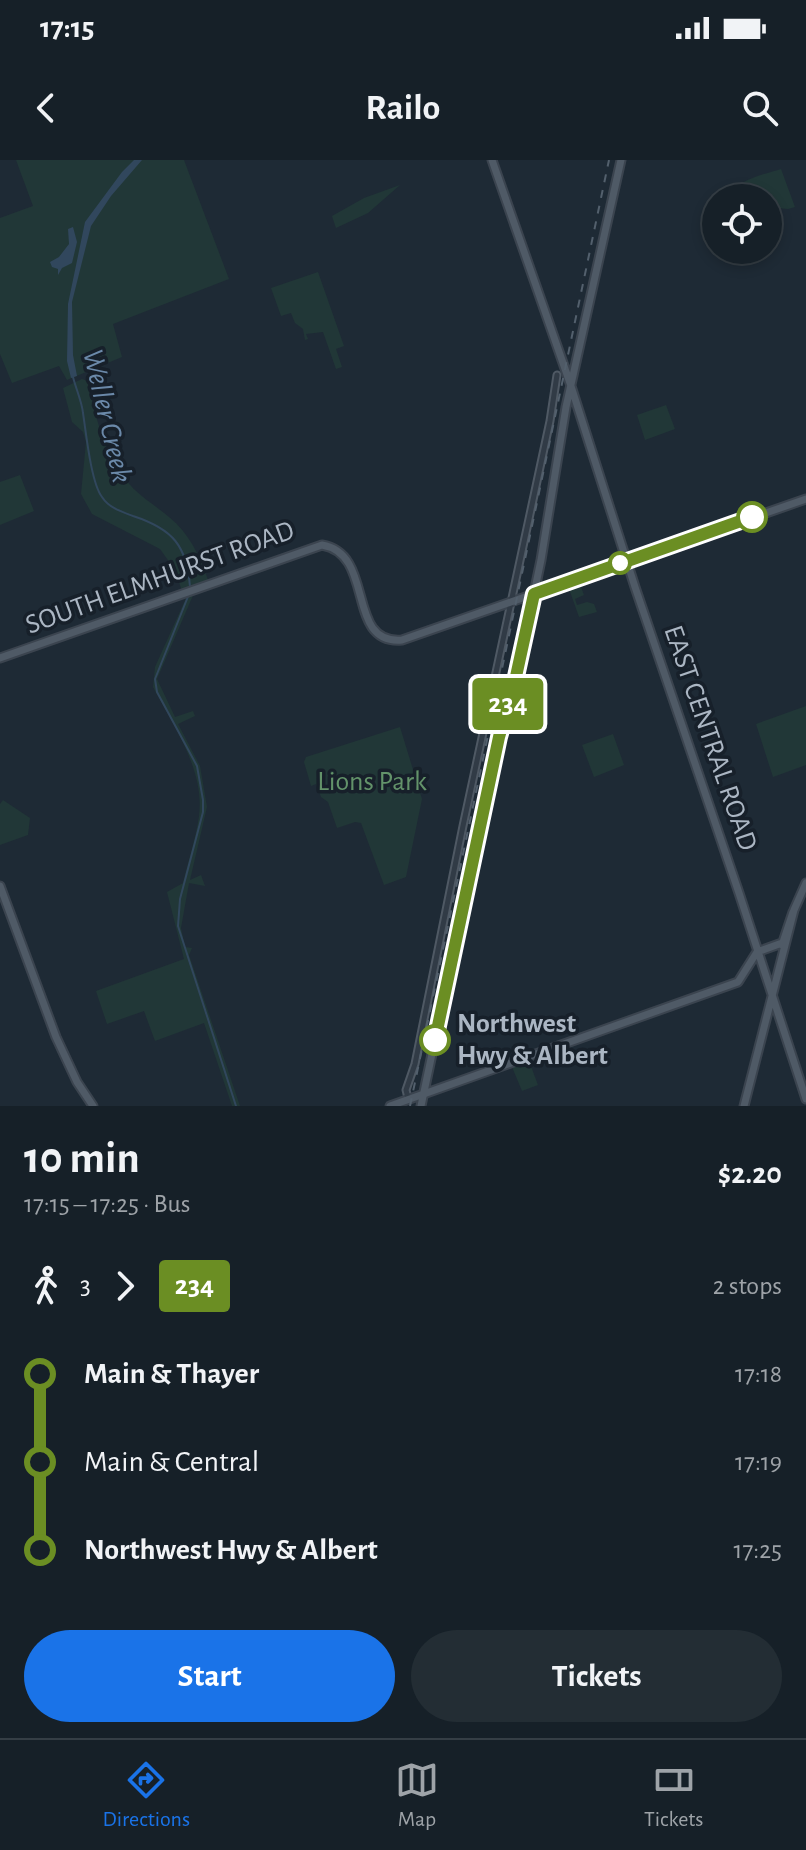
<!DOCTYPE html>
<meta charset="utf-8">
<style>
body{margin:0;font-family:"Alegreya Sans",sans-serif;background:#232d34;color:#f1f3f6;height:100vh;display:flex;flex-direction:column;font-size:30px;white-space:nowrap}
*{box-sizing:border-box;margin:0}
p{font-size:26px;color:#9ea3a8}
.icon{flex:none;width:44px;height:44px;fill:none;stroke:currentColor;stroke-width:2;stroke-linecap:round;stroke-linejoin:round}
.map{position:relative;height:946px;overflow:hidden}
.drawer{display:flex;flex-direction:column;background:#162028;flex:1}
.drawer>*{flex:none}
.badge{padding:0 16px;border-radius:6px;font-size:28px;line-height:52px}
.tools{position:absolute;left:702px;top:24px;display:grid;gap:16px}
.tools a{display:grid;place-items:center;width:80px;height:80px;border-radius:50%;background:#162028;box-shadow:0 4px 12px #0003,0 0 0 2px #353e45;font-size:40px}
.map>.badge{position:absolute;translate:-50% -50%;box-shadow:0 0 0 4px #fff}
.legs{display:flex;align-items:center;gap:12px;height:88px;padding:0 24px;font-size:26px}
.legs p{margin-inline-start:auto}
.overview{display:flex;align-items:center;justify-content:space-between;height:136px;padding:0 24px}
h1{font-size:44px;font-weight:700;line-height:60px}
.cta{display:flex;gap:16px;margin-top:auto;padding:16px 24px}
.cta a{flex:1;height:92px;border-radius:48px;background:#1a73e8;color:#fff;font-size:32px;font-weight:700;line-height:92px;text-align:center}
.cta a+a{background:#232d34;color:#f1f3f6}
ul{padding:0 24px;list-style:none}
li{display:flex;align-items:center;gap:28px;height:88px;font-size:30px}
li i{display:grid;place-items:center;width:12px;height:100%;margin:0 10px;background:currentColor}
li i::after{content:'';width:20px;height:20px;margin:-10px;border:6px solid;border-radius:50%;background:#162028}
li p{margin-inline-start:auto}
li:first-child i{background:linear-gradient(#0000 50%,currentColor 0)}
li:last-child i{background:linear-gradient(currentColor 50%,#0000 0)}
.status{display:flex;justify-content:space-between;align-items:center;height:56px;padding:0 40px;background:#162028;direction:ltr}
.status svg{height:22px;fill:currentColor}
header{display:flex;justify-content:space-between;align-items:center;height:104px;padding:0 24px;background:#162028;font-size:36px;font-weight:700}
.dock{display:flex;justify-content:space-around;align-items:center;height:112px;border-top:2px solid #353e45;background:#162028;font-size:22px;color:#9ea3a8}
.dock a{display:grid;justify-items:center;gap:4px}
.dock .on{color:#1a73e8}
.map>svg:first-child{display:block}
.green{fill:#213737}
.water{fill:#31475d}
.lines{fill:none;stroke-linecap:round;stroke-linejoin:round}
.stream{stroke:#31475d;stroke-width:2}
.minor-casing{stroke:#4f5964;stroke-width:9}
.major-casing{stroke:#3b444f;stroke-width:11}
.minor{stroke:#313b46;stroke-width:5}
.major{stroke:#4f5a66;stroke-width:7}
.rail{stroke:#53606d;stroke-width:2;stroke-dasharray:8 8;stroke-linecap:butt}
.line-1-casing{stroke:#fff;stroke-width:18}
.line-1{stroke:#6b8e23;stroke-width:12}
.stop-1-dot{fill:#fff;stroke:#6b8e23;stroke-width:4}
.labels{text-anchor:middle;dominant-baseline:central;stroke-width:7;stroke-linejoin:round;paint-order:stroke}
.street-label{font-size:28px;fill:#abb6c3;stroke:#17202a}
.park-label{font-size:28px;fill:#63936a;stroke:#17202a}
.stop-label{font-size:28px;font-weight:bold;fill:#abb6c3;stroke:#17202a;text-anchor:start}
.water-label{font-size:30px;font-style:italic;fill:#6b89a9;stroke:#17202a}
</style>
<div class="status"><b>17:15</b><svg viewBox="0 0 49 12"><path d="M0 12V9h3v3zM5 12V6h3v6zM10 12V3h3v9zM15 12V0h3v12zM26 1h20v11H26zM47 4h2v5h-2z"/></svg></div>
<header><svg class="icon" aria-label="back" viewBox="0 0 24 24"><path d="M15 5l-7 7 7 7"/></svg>Railo<svg class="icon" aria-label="search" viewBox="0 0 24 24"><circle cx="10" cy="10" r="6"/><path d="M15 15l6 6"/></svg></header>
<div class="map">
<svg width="806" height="946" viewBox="0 0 806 946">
<rect width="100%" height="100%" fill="#1e2a35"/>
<path class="green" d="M16 0H184L229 119 113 164 122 197 67 220 59 206 12 223 0 194V58L33 46Z
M781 9 795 47 788 49 768 47V38H728C737 19 762 15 781 9Z
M400 25 368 53 336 68 332 56 364 38Z
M318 112 344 186 336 189 342 207 336 209 323 172 306 174 308 179 305 180 303 169 295 163 291 153 281 156 271 128Z
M82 219 88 221C95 256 104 292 126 320 137 335 155 345 169 357 189 373 200 396 208 420L182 431 175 410 160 389 92 354 81 334 86 282 83 272 72 262 63 228Z
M666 245 675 269 645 280 637 255Z
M20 315 34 351 0 365V322Z
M583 419 585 425 581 427 584 435 575 439 577 445 587 442 594 444 597 452 579 457 568 426Z
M194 433 157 519 175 557 193 551 195 556 178 564 200 606 207 647 190 720 201 715 205 726 189 723 181 768 185 787 192 788 189 795 240 946H232L204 863 155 881 144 851 107 864 96 831 184 799 167 732 183 723C188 701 196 678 199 656 205 610 173 565 153 527L155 507 187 436Z
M806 546V605L773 617 756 564Z
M400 567 422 639 406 717 384 725 361 663 355 662 337 668 328 642 321 637 316 624 311 626 304 602 306 597Z
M613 574 624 605 594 617 582 585Z
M3 640 30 658 28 675 0 685V644Z
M529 901 538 925 522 931 512 907Z"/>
<path class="water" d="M134 0H142L111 36 91 66 72 142 73 195 77 216 71 218 67 201 68 144 85 62 122 12Z
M73 67 77 82 72 103 62 108 58 115V109L52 107 50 102 59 97 69 84 68 69Z"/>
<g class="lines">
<path class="stream" d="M73 217C76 229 82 242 83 253 86 272 91 323 102 337 109 348 122 352 133 356 173 369 187 386 190 427
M189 434 155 519 157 532 197 606 203 640V652L180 739 178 766 236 946"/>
<defs>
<path id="minor" d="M408 938 406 930 415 904 463 666 550 261 557 215"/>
<path id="major" d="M492 0 570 223 635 427 739 733 806 939
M0 498 322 385C376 394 345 485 402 480L806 339
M0 726 56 877 77 922 93 946
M782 785 793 752
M390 946 738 822 757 792 782 783
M421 946 499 577 524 481 541 400 566 247 621 0
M744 946 794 750 806 723"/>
</defs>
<use href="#minor" class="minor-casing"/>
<use href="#major" class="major-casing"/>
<use href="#minor" class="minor"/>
<use href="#major" class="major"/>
<path class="rail" d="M410 946 609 0"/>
</g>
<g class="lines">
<defs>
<path id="line-1" d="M435 880 499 577 515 521 534 434 752 357"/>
</defs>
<use href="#line-1" class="line-1-casing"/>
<use href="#line-1" class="line-1"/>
</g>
<g class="stop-1-dot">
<circle cx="752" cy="357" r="14"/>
<circle cx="620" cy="403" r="10"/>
<circle cx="435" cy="880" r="14"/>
</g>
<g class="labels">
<g class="street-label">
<text transform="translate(160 418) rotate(-20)">SOUTH ELMHURST ROAD</text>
<text transform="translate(710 578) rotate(71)">EAST CENTRAL ROAD</text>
</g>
<g class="park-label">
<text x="372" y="622">Lions Park</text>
</g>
<g class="stop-label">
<text x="457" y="864">Northwest<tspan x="457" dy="32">Hwy &amp; Albert</tspan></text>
</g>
<g class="water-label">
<text transform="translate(107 256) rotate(77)">Weller Creek</text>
</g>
</g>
</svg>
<div class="tools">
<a><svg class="icon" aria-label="locate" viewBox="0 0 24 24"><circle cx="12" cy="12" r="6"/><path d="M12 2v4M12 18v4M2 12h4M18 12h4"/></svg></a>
</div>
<b class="badge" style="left:508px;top:544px;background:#6b8e23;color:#fff">234</b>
</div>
<section class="drawer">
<div class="overview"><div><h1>10 min</h1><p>17:15 – 17:25 · Bus</p></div><b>$2.20</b></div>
<div class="legs"><svg class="icon" aria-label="walk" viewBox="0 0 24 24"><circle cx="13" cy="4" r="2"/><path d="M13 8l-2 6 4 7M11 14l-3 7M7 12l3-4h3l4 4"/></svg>3<svg class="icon" aria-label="forward" viewBox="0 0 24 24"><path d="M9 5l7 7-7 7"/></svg><b class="badge" style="background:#6b8e23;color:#fff">234</b><p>2 stops</p></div>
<ul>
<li><i style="color:#6b8e23"></i><b>Main &amp; Thayer</b><p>17:18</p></li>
<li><i style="color:#6b8e23"></i><span>Main &amp; Central</span><p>17:19</p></li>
<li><i style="color:#6b8e23"></i><b>Northwest Hwy &amp; Albert</b><p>17:25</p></li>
</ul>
<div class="cta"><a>Start</a><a>Tickets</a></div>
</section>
<nav class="dock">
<a class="on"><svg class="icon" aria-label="directions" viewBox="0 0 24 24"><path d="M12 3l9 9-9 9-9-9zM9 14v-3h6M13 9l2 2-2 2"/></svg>Directions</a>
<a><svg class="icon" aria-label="map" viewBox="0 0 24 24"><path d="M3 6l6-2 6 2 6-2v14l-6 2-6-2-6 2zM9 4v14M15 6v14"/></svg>Map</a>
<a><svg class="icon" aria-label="tickets" viewBox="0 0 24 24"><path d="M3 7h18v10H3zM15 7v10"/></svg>Tickets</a>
</nav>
